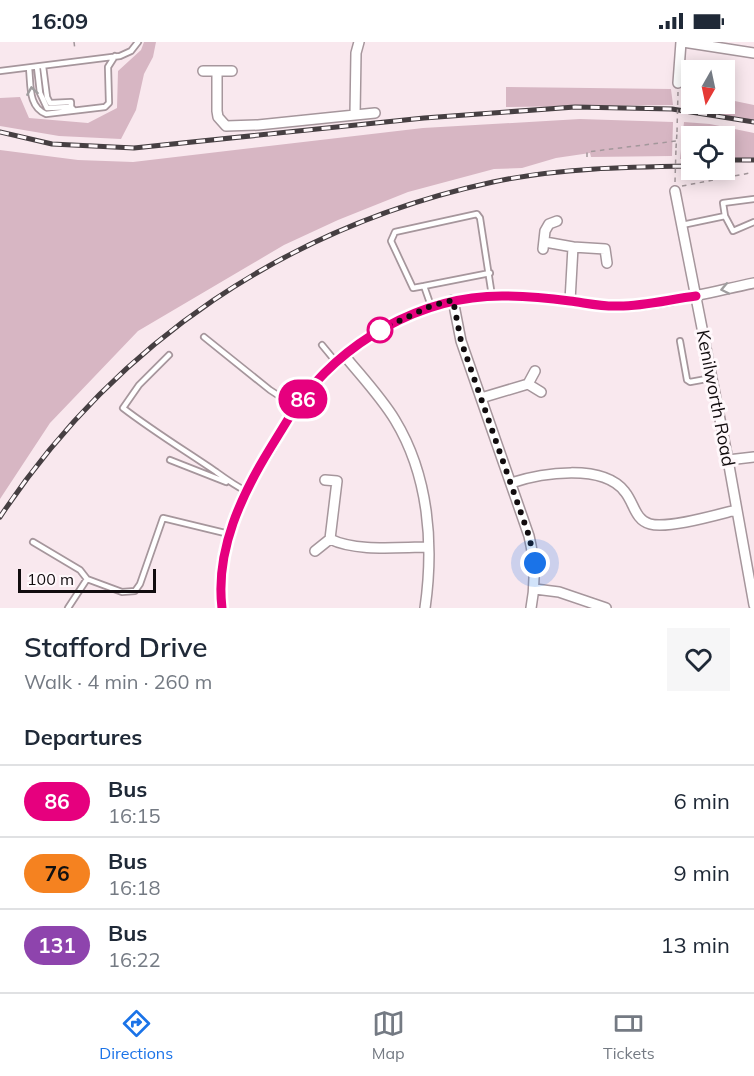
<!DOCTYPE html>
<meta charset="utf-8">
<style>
body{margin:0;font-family:Mulish,sans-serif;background:#f6f6f7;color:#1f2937;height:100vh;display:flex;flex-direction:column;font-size:22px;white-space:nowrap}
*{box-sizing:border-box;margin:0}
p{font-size:20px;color:#747a83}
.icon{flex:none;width:33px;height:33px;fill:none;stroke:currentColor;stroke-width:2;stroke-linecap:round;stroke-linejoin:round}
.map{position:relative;height:566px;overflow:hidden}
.side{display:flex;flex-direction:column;background:#fff;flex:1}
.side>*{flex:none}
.badge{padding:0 12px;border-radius:20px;font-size:21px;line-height:39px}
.needle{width:39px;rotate:189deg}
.controls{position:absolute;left:681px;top:18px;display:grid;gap:12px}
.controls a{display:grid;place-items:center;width:54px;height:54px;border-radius:0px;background:#fff;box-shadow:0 3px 15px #0003;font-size:30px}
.scale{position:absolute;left:18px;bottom:15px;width:138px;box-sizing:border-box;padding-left:6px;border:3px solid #110c0e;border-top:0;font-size:16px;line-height:21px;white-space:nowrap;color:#110c0e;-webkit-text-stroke:4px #fff8fb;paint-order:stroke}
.you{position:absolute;width:30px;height:30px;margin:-15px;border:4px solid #fff;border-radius:50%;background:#1a73e8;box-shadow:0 0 0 9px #1a73e833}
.map>.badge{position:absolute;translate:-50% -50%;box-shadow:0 0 0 3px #fff}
h2{padding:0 24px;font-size:22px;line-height:54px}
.round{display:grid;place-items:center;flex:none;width:63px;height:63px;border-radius:0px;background:#f6f6f7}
.headline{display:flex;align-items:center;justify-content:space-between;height:102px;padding:0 24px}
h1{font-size:28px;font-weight:600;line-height:45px}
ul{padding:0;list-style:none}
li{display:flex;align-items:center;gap:18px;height:72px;padding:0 24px;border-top:2px solid #e0e1e3}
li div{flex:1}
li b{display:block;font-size:22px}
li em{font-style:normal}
li .badge{min-width:66px;font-weight:700;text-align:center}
.status{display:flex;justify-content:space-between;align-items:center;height:42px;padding:0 30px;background:#fff;direction:ltr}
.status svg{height:16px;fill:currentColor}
.menu{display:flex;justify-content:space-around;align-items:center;height:84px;border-top:2px solid #e0e1e3;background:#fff;font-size:16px;color:#747a83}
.menu a{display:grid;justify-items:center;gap:3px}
.menu .selected{color:#1a73e8}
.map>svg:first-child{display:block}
.green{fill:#d7b6c3}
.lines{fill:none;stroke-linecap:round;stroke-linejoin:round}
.service-casing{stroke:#a6969c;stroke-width:8}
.minor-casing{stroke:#a6969c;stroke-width:12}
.path{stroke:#a3979b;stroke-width:1.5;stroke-dasharray:4.5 4.5;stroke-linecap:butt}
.service{stroke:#fff;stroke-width:4.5}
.minor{stroke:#fff;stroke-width:9}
.rail-casing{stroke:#463f42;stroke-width:5}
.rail{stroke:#fff8fb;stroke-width:3;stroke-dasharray:9;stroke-linecap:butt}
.path-bridge{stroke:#a3979b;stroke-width:1.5;stroke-dasharray:4.5 4.5;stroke-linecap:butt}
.oneway{stroke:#a09e9f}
.line-casing{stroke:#fff;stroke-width:14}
.line{stroke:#e6007e;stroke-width:9}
.walk{stroke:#110c0e;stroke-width:6;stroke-dasharray:0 10.8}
.stop-dot{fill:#fff;stroke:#e6007e;stroke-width:3}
.labels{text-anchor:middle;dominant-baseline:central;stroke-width:6;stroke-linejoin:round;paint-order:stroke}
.street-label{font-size:18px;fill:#110c0e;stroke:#fff8fb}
</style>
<div class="status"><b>16:09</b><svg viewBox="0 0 49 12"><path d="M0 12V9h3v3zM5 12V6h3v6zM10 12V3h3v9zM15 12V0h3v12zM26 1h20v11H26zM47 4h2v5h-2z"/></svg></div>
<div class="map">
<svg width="754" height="566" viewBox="0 0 754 566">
<rect width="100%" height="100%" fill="#f9e8ee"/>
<path class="green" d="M144 0H156L153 15 144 32 136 68 121 97 59 94 0 84V56L20 55 29 76 88 81 117 66 118 29 141 8Z
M506 45 671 47 673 63 506 65Z
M686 50 691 51 692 62H724L725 57 754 63V79L684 65Z
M580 77 673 80 672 114 591 115 590 111 556 116 522 126 494 127 408 150 338 178 284 203 138 289 50 381 0 457V108L78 118 133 120 423 86Z
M684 80 710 82 754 91V116H725L724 94H692L691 117H680Z"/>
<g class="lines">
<defs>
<path id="service" d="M43 24 47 55 50 61 71 60V65
M37 25 40 51 47 66 71 65 74 68
M29 26C31 43 28 65 46 72L105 65 109 61 108 25 115 14
M0 29 120 14 131 9 138 0
M754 157 723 161 725 174 733 189 754 180
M682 183 725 174
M424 244 490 231
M431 264 424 244 413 246 391 199 395 190 477 172 480 176 492 254
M204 295 270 348 296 365
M680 299 687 338 690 340 712 336
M322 303 336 320
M169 313 139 343 123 366C153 389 184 408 215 429 226 437 234 443 246 449
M170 418 226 440
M33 500 80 528 87 537 122 550 135 549 140 542 163 476 229 492
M68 566 87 537"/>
<path id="minor" d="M683 0 754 11
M203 29H232
M217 29V69L218 75 226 84 258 83 355 73 356 11 359 0
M678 41 681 0
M355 73 375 71
M675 149 728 418 754 563
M545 200 573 205 570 259
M573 205 605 207 607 221
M543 207 545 189 549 182 557 179
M453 258 461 299 529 494C535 519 536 541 531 566
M344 313C361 334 381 355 395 378 429 434 434 503 425 566
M528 342 535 329
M481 356 528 342 541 350
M728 418 754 415
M325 438 337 439 330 497C356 510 399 505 428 505
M511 441C541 431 603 421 625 450 634 461 635 478 650 482 668 487 716 473 736 468
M315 509 330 497
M535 547 559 550 606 566
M222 566C214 508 242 452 272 405 279 392 287 379 296 366 342 300 421 253 503 254 525 254 548 256 570 259 587 261 603 265 620 264 664 263 711 250 754 241"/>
</defs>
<use href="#service" class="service-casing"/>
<use href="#minor" class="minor-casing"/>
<path class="path" d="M74 0 75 8
M676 106 677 90
M587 115V110L676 99
M682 144 750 131"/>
<use href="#service" class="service"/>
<use href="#minor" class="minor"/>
<defs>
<path id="rail" d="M0 90 52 102 134 106 424 76 575 65 672 67 754 80
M724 118H754
M0 475C116 300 288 184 493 140 558 126 626 125 692 124"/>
</defs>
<use href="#rail" class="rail-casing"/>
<use href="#rail" class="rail"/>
<path class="path-bridge" d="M677 90 678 50
M675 140 676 106"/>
</g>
<defs><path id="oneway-chevron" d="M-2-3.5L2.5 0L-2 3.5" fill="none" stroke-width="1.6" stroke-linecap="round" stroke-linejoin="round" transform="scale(1.5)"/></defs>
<g class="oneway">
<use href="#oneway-chevron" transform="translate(32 49) rotate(-99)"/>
<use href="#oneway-chevron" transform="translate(725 247) rotate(168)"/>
</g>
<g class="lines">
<defs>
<path id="line" d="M222 566C215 508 242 452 271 405 279 392 287 379 295 366 342 300 420 254 502 254 524 254 548 256 570 259 586 261 603 265 619 264 645 264 671 257 696 254"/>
</defs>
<use href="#line" class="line-casing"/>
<use href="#line" class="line"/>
<path class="walk" d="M380 288 431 264 453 258 461 299 529 494 535 521"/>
</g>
<circle class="stop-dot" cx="380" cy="288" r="12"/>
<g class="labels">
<g class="street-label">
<text transform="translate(716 356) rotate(79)">Kenilworth Road</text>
</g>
</g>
</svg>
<div class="controls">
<a><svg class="needle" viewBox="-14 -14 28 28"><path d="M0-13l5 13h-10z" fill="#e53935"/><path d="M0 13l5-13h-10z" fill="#747a83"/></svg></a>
<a><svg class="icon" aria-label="locate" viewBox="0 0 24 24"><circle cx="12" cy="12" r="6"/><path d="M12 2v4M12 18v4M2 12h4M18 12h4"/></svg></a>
</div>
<div class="scale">100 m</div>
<div class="you" style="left:535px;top:521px"></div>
<b class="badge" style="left:303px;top:357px;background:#e6007e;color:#fff">86</b>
</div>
<section class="side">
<div class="headline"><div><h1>Stafford Drive</h1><p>Walk · 4 min · 260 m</p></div><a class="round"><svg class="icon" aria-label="heart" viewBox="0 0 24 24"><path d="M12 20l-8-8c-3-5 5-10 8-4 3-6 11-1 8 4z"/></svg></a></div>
<h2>Departures</h2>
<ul>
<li><span class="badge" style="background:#e6007e;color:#fff">86</span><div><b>Bus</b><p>16:15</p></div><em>6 min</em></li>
<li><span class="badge" style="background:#f58220;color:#111">76</span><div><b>Bus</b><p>16:18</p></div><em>9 min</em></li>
<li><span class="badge" style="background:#8e44ad;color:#fff">131</span><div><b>Bus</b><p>16:22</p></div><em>13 min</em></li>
</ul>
</section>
<nav class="menu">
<a class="selected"><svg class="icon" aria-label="directions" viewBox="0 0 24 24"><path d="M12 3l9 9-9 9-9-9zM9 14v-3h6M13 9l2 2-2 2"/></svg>Directions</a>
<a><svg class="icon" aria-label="map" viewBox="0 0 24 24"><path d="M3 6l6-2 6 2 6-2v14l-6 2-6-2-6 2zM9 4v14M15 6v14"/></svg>Map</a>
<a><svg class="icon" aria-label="tickets" viewBox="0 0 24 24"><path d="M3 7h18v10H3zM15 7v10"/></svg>Tickets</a>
</nav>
